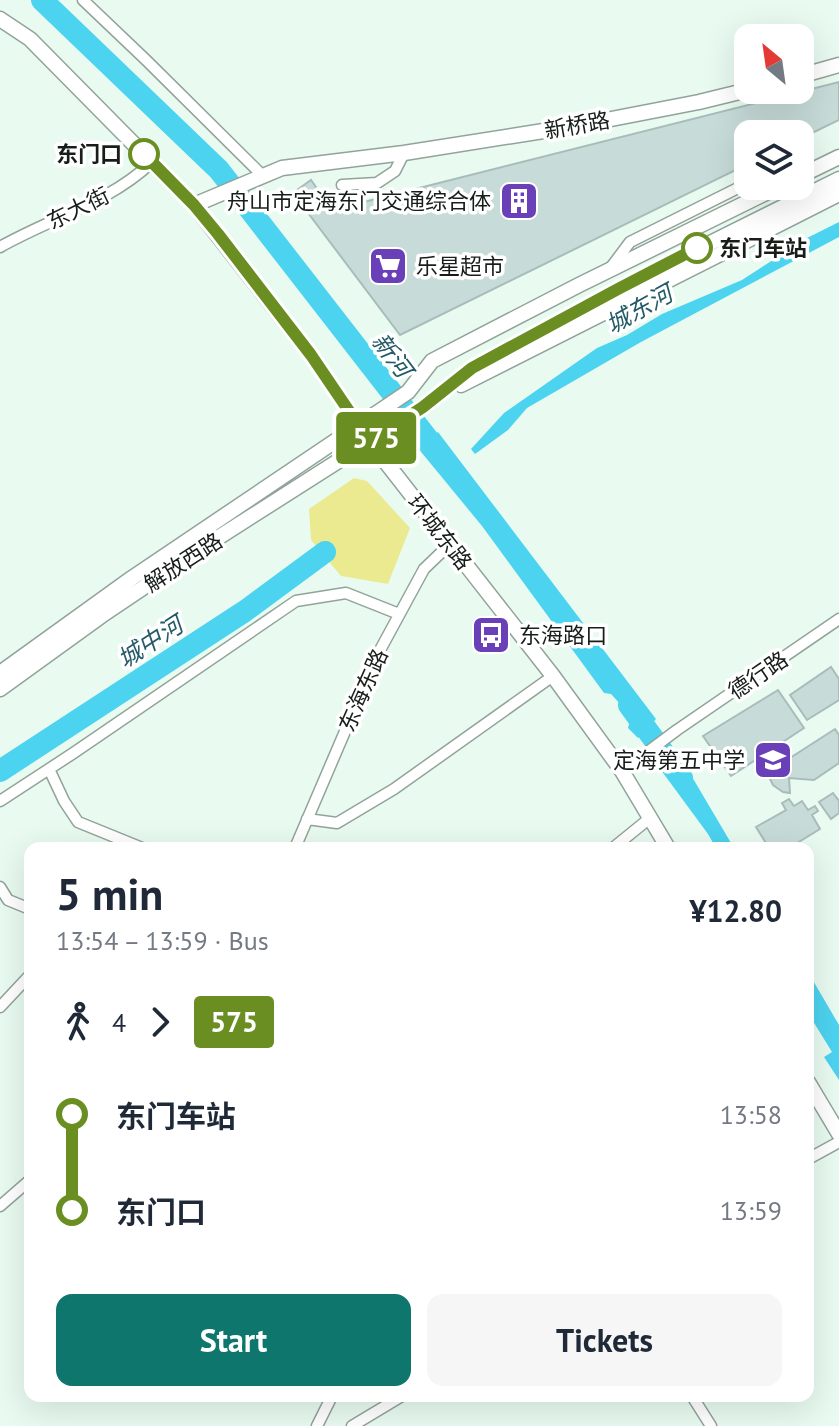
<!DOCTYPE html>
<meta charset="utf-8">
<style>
body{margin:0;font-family:"PT Sans","Noto Sans SC",sans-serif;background:#f6f6f7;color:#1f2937;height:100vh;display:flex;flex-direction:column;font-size:30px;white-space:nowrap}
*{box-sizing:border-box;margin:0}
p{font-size:26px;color:#747a83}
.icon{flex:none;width:44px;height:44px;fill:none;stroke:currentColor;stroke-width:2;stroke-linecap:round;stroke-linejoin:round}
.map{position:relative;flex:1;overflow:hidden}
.sheet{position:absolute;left:24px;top:842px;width:790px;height:560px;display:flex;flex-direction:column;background:#fff;border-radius:16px;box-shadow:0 8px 32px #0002}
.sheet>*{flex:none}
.badge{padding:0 16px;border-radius:6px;font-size:28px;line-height:52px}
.needle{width:52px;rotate:331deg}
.controls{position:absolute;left:734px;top:24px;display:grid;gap:16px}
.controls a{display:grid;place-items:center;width:80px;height:80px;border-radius:16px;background:#fff;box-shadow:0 8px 32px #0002;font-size:40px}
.map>.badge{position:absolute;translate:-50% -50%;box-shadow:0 0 0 4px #fff}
.legs{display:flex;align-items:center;gap:12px;height:88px;padding:0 32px;font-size:26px}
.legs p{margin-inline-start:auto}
.summary{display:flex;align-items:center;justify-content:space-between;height:136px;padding:0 32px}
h1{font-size:44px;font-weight:600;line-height:60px}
.button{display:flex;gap:16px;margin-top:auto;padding:16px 32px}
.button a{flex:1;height:92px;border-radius:16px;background:#0f766e;color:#fff;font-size:32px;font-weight:600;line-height:92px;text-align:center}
.button a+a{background:#f6f6f7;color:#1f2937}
ul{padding:0 32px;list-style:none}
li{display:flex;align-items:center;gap:28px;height:96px;font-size:30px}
li i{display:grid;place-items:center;width:12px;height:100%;margin:0 10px;background:currentColor}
li i::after{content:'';width:20px;height:20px;margin:-10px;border:6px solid;border-radius:50%;background:#fff}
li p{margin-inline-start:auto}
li:first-child i{background:linear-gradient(#0000 50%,currentColor 0)}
li:last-child i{background:linear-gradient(currentColor 50%,#0000 0)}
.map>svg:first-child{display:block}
.green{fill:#ebea90}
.water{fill:#4cd3f0}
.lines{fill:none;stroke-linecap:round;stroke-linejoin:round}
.river{stroke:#4cd3f0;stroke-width:22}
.building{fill:#c7dcd9;stroke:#a8bcba;stroke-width:2}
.minor-casing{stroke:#92a39a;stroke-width:13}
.tertiary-casing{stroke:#92a39a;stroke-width:17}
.secondary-casing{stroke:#92a39a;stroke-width:17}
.minor{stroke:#fff;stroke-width:10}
.tertiary{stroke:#fff;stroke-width:14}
.secondary{stroke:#fff;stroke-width:14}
.line-1-casing{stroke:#fff;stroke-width:18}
.line-1{stroke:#6b8e23;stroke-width:12}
.stop-1-dot{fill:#fff;stroke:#6b8e23;stroke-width:4}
.labels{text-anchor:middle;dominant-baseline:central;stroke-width:7;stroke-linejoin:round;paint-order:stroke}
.street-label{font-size:22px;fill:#171e1a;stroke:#fff}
.stop-label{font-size:22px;font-weight:bold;fill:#171e1a;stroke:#fff;text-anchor:end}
.poi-label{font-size:22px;fill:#171e1a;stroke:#fff;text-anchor:end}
.water-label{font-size:24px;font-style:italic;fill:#245b67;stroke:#fff}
</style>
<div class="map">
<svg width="839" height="1426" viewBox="0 0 839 1426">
<rect width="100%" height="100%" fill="#e9fbf1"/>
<path class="green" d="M354 478 367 481 410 528 388 584 341 576 311 540 309 509Z"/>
<path class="water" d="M839 222V237L641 342 527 408 508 430 475 454 471 449 504 413 597 348 627 335 662 314 742 280 807 238Z
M438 432 656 719 638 738 628 728 631 716 611 694 604 693 482 526 417 447Z
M675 748 734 848H716L708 834 655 762Z
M808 972 839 1025V1080L824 1057 832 1052 808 1013Z"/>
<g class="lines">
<path class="river" d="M42 0 219 170 445 461
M629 705 682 778
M0 771 245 611 325 552"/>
</g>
<path class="building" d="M839 82V120L800 139V134H748V164L400 335 293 193 311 180 332 210Z
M831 667 839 679V700L807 720 790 695Z
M778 690 804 728 731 776 703 736Z
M835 729 839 735V763L814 780 789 778 790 793 783 792 773 785 770 779 768 769 790 772V758Z
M833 793 839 801V813L831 819 819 802Z
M789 799 794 806 802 801 808 810 815 806 818 811 812 815 820 829 789 848H769L756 827 786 810 782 803Z"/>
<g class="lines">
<defs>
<path id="minor" d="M83 0 146 60 262 175
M342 185 377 183 395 171 404 153
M0 247C51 218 109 203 152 162
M612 266 630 242 748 183
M49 769 64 801 78 822 142 848
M622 771 677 730 839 619
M0 801 72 754 296 601 346 593 399 614
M307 819 337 823 394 789 553 676
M295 848 379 652 424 569 450 544
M613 848 650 818
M0 887 8 900 30 909
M0 1007 30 975
M808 1159 839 1142
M0 1206 30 1180
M692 1396 711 1426
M317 1426 332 1396
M352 1426 402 1396"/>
<path id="tertiary" d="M800 76 839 65
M800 176 839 157
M194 205 282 168 404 153 575 126 699 102 748 90
M461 385 839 194
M0 673 132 578 408 392 432 361 579 285 780 186
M0 689 101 616 205 546 423 407 472 368 618 289 839 179"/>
<path id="secondary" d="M0 19 30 39 194 205 311 355 370 442 553 676 622 771 668 848
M808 1082 839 1134"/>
</defs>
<use href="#minor" class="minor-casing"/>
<use href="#tertiary" class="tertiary-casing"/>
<use href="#secondary" class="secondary-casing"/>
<use href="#minor" class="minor"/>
<use href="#tertiary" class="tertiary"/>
<use href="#secondary" class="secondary"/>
</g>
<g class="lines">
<defs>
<path id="line-1" d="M144 154 194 205 218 234 311 355 370 442 423 407 472 368 618 289 697 248"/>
</defs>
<use href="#line-1" class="line-1-casing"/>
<use href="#line-1" class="line-1"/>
</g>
<defs>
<symbol id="building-square" viewBox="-11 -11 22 22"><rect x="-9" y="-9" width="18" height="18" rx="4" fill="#6a40b8" stroke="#fff"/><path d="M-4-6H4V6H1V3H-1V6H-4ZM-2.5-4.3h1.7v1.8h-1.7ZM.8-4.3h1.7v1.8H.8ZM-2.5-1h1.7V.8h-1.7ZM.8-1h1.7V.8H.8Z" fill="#fff"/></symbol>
<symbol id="supermarket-square" viewBox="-11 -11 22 22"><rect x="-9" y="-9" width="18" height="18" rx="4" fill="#6a40b8" stroke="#fff"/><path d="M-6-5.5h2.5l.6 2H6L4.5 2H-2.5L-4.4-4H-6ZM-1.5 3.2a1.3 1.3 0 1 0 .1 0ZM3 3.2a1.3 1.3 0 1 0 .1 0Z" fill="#fff"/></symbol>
<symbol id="bus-square" viewBox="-11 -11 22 22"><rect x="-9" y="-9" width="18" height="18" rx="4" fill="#6a40b8" stroke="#fff"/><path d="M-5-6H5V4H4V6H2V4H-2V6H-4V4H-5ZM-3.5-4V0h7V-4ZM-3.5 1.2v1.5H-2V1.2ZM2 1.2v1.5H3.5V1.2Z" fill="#fff"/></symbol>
<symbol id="school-square" viewBox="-11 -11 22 22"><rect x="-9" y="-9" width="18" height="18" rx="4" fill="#6a40b8" stroke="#fff"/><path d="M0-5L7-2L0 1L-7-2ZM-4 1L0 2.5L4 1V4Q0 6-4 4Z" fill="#fff"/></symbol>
</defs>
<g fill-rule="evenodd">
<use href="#building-square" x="497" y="179" width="44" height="44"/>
<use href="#supermarket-square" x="366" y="244" width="44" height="44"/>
<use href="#bus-square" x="469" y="613" width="44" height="44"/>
<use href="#school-square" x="751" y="738" width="44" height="44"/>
</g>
<g class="stop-1-dot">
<circle cx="144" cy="154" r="14"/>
<circle cx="697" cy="248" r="14"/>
</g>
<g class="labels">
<g class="street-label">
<text transform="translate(577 125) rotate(-10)">新桥路</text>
<text transform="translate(78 208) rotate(-26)">东大街</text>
<text transform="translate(440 532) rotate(52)">环城东路</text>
<text transform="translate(183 562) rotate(-33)">解放西路</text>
<text transform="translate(758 675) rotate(-34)">德行路</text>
<text transform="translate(363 690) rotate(-66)">东海东路</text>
</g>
<g class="stop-label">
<text x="122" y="154">东门口</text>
<text x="719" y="248" text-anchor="start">东门车站</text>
</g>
<g class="poi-label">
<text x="491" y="201">舟山市定海东门交通综合体</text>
<text x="416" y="266" text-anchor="start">乐星超市</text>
<text x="519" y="635" text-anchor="start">东海路口</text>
<text x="745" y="760">定海第五中学</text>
</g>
<g class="water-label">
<text transform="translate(639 309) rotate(-29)">城东河</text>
<text transform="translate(392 355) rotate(53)">新河</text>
<text transform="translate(150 642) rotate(-33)">城中河</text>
</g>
</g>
</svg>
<div class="controls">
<a><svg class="needle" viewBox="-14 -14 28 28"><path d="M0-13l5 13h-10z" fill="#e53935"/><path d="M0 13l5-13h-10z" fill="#747a83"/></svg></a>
<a><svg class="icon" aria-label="layers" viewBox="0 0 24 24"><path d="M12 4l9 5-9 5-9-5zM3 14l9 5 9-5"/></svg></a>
</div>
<b class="badge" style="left:376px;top:438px;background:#6b8e23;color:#fff">575</b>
<section class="sheet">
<div class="summary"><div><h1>5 min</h1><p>13:54 – 13:59 · Bus</p></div><b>¥12.80</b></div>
<div class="legs"><svg class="icon" aria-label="walk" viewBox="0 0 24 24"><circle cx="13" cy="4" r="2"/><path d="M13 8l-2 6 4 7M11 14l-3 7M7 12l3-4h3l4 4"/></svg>4<svg class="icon" aria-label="forward" viewBox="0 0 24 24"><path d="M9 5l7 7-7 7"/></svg><b class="badge" style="background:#6b8e23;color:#fff">575</b></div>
<ul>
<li><i style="color:#6b8e23"></i><b>东门车站</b><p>13:58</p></li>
<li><i style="color:#6b8e23"></i><b>东门口</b><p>13:59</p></li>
</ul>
<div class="button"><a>Start</a><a>Tickets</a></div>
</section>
</div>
